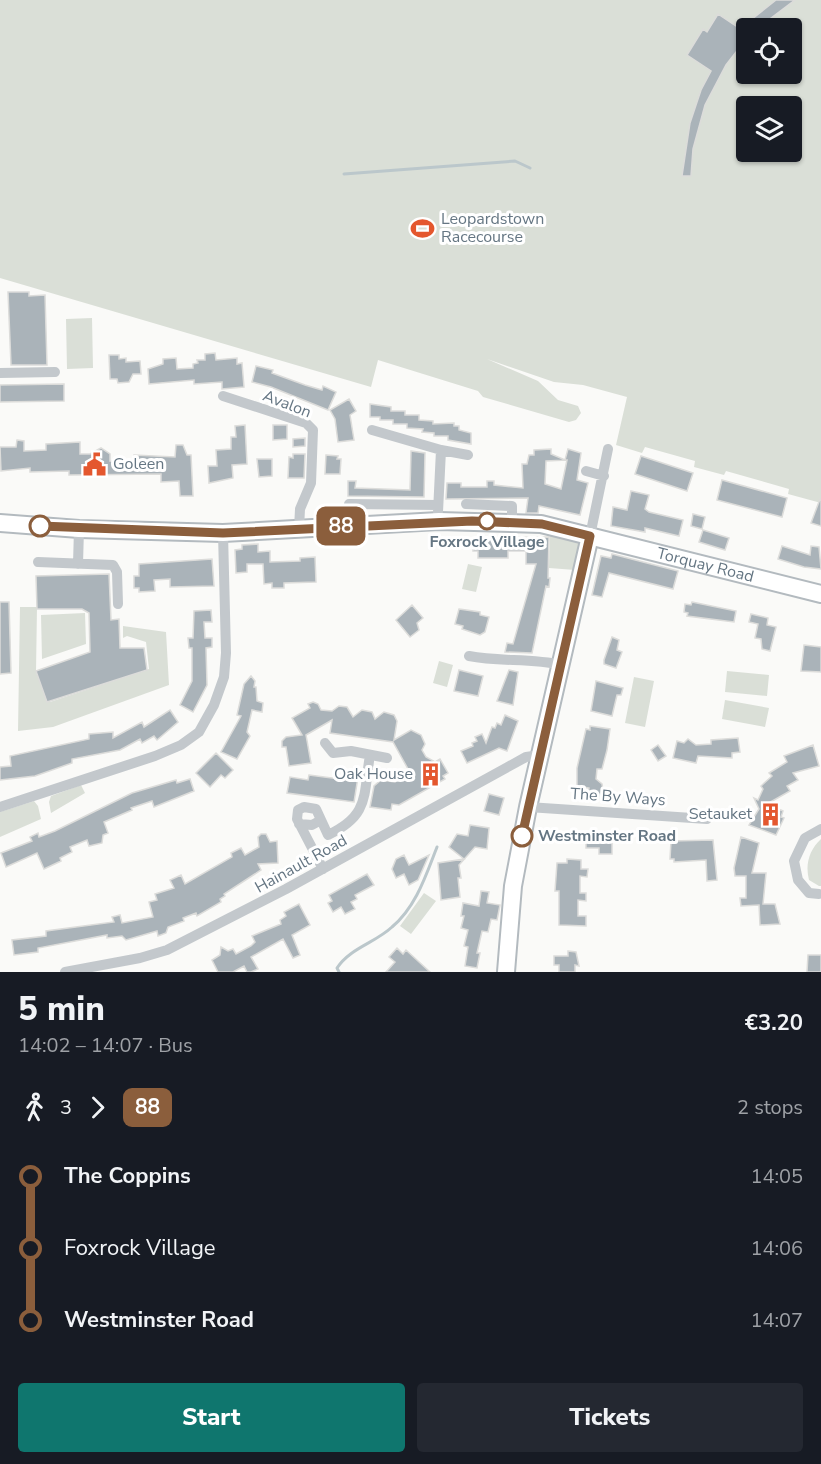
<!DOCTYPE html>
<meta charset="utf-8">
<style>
body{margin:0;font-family:"Nunito Sans",sans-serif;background:#242831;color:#f1f3f6;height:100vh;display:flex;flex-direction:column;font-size:22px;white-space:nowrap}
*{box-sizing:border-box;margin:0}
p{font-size:20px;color:#9ea1a6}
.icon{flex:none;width:33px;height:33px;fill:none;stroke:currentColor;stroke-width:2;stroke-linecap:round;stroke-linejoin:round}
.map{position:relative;height:972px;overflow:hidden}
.panel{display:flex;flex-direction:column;background:#171b24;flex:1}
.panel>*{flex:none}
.badge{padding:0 12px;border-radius:9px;font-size:21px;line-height:39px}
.tools{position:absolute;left:736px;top:18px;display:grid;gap:12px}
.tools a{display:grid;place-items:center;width:66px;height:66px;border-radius:6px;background:#171b24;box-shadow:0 2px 4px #0004;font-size:30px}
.map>.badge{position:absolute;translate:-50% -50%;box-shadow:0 0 0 3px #fff}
.legs{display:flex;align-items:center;gap:9px;height:66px;padding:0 18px;font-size:20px}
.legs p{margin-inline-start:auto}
.headline{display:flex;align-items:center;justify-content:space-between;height:102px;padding:0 18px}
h1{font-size:33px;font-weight:800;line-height:45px}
.action{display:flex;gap:12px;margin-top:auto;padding:12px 18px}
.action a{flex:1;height:69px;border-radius:6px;background:#0f766e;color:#fff;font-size:24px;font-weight:800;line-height:69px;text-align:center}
.action a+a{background:#242831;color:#f1f3f6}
ul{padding:0 18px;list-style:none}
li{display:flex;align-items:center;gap:21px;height:72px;font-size:22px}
li i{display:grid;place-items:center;width:9px;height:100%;margin:0 8px;background:currentColor}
li i::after{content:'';width:15px;height:15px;margin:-8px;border:4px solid;border-radius:50%;background:#171b24}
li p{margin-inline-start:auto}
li:first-child i{background:linear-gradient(#0000 50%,currentColor 0)}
li:last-child i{background:linear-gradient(currentColor 50%,#0000 0)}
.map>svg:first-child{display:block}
.green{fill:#dadfd7;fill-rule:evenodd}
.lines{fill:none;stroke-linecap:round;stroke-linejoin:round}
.stream{stroke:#bbc7cb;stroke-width:3}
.building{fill:#aab3b9;stroke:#dcdcda;stroke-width:1.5;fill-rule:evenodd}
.secondary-casing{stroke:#b3babf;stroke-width:20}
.street{stroke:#c3c8cc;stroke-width:10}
.secondary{stroke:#fff;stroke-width:16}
.line-1-casing{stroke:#fff;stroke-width:14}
.line-1{stroke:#8b5e3c;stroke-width:9}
.stop-1-dot{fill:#fff;stroke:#8b5e3c;stroke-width:3}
.labels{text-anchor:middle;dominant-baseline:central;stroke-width:6;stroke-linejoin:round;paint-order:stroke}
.poi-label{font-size:16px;fill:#657683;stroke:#fff;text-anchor:start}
.street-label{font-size:16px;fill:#657683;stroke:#fff}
.stop-label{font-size:16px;font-weight:bold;fill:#657683;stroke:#fff}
</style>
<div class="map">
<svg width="821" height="972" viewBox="0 0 821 972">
<rect width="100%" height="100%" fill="#fafaf8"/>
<path class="green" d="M0 0H821V503L788 494 789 489 726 471 724 475 694 467 695 461 645 447 642 453 616 445 627 397 583 385 554 382 487 359 538 381 558 400 578 406 581 413 576 420 569 422 483 397 478 391 378 360 371 387 0 278ZM747 28H792V74H747ZM747 106H792V152H747Z
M92 318 93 368 67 369 66 319Z
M550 533 581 539 575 570 549 568Z
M468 564 482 567 476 592 462 589Z
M20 607H37L36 672 47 701 50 702 149 669 146 642 127 636 123 638V626L166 632 169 685 53 727 18 731Z
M85 613 86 644 42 659 41 615Z
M439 661 453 665 447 687 433 683Z
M727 671 769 675 767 696 725 692Z
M634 677 654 681 645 727 625 723Z
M725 700 769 708 765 727 722 719Z
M81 785 85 793 51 813 49 802 51 796Z
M34 801 38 806 41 819 0 837V812Z
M821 839V886H819L809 880C805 865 809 850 821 839Z
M424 893 436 901 411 934 400 926Z"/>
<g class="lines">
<path class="stream" d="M344 174 515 161 530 168
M339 972 337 968C350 948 375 943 392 927 416 907 426 875 437 847"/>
</g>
<path class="building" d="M776 0H795L758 28H747V38L726 65 705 105 693 149 691 176H682L690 123 701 90 711 71 687 55 703 29 707 32 718 14 736 26 741 18 747 23Z
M8 292H29V296L45 295 47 365H11Z
M215 353 216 360 237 358V364L242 363 244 387 222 389V382L194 384V380L149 384 148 369 163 364V359L176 358 177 369 193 368V364L198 363 197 360H205V354Z
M109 355H119V359L126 358V362L140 361 141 374H133L129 382 118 383 117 379H110Z
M256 366 273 370 272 373 305 385 322 390 323 386 336 392 328 410 271 387 252 382Z
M64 384V401L0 402V385Z
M349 399 356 411 350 415 354 440 338 442 335 419 330 410Z
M370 404 391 407V411H405V415H419V420L433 421V424L454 423V426H459V430L471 433V444L448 440V436H434V433L422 432 423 429 407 428V424H393V420H380V417H370Z
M245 425 247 464 232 465 233 478 209 483 208 466H217L216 450 231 449V437H236L235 426Z
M273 425H287V439L273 440Z
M305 438V446L293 447V439Z
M17 440 24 441V451L46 450V444L80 442V454H90L101 448 110 454V461L133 462 134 455 175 457 176 445H183L187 455H191L193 496H180L179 481 161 482V474L69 475V471L30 472V468L1 471 0 447H16Z
M551 449V454L565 460 568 449 581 453 577 480 588 483 580 515 539 506 538 513H526L528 498 446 499 447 483H461V487H487V481H494V485L523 488 522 464H527L529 455H534V450ZM567 460 561 489 545 484 546 461Z
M411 451 425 453 424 497 348 496V481H356L355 488 410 490Z
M293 454H305L304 478H288L289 457 293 458Z
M326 455 338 456 337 459H341L340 474H325Z
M641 456 693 473 687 491 635 474Z
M257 459H272V476L259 477Z
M722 480 787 498 782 517 717 500Z
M631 491 649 495 645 509 649 512 683 520 679 536 645 528V532L611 526 613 507 627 510Z
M820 499H821V526L811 523Z
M693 514 705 517 702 529 691 526Z
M703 530 729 538 725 550 699 542Z
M549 537 548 578H550L549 587 546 586 532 653 505 652 507 643 513 644 536 564H526V551H508V558H478V551H473V538Z
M258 544V552L270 551V562L300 561V558L315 557 316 582 284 583V588H272V583L264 584 263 564H247V572L236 573 235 550 242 549V545Z
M782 546 810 555 811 546 819 547 821 569 804 567 778 559Z
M612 554 678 571 673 589 609 573 602 597 592 595 601 556 611 558Z
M212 559 214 586 170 587V579L154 580 155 591 139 592V588H134V576H139V564Z
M109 574 111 620 119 619 120 648H144L147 670 47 702 36 671 90 652 89 613 82 609H37L36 576Z
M0 602H9L11 673 0 674Z
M692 602 736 611 734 622 687 616 688 613 684 612 685 604 691 605Z
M412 605 423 618 417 623 419 630 410 637 396 620Z
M459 609 480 612V615L489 617 485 632 480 635 462 629 463 626 455 624Z
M211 610 212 622H204L205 638H212V647L206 648 207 685 193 712 180 705 192 681V648H189L188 638H193L194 611Z
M751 614 768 618 767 625 776 627 770 651 762 649 761 639 755 638 758 624 749 622Z
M612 637 619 640 617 650 622 652 616 668 604 664V660Z
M804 645 821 647V672L801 671Z
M459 670 483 676 478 696 454 691Z
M509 670 518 672 513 705 497 701Z
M251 676 255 681 254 687H256L257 701 263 703 262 712 252 710 247 732 250 736 237 759 221 752 241 716 237 715 244 684Z
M596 681 623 688 621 695H617L612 716 591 711Z
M313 702 318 704 321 710 332 711 339 706 347 707 353 717 362 710 372 712 375 719 384 712 394 715 397 721 394 740 411 730 421 735 425 744 422 750 426 757 435 762 440 759 448 773 443 776 445 779 399 805 392 804 391 810 370 807 374 786 381 780 395 782 397 774 408 769 393 742 330 733 332 720 306 735 311 763 289 766 286 747H282V741L286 737 302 735 292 718 310 708 308 704Z
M170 710 178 722 157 740 154 736 142 743 140 739 120 750 72 759V763L35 776 0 780V767L11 766 10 756 89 739V734L113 732V738L142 722 144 727Z
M505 715 518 721 507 751 499 748 467 763 461 751 473 746 472 743 477 741 475 737 482 734 486 743 492 727 495 728 497 723 501 725Z
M590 726 610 729 607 750 602 769H597L596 779 602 784 604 795 600 798 588 793 589 788 577 786V768L586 729 590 730Z
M738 738 740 752 732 753V758L698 756 696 763 673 758 677 741 684 743 688 739 696 745 711 744V740Z
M658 745 666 756 658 761 651 750Z
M813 745 819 766 793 773 798 780 787 786 790 791 767 804 783 811 781 817 784 818 776 835 749 825 759 809 754 798 758 800 763 789 761 786 772 776 769 773 787 762 784 756Z
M216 753 233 770 225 778 221 775 210 787 196 773Z
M309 775 347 780 352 776 358 777 354 802 287 793 290 777 308 780Z
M190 779 194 791 154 807 152 801 131 808 132 810 104 822 108 833 103 835 102 843 89 846 87 840 70 847 72 852 60 858 61 861 44 869 37 853 6 867 1 853 32 841 30 837 38 833 39 837 55 831 132 793 176 780 177 783Z
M489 794 504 798 499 815 484 811Z
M470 825 489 828 487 849 475 847 459 865 461 878H458L460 897 441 900 438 863 464 859 449 847 457 834 468 836Z
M261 834H266L270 842 277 841 278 863 258 864 261 870 224 894 225 896 220 899 221 902 197 916 196 913 183 918 184 921 168 927 166 933 158 936 157 931 126 940 122 936 107 938V935L38 948V952L14 955 12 940 46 936V931L114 922 112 917 120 915 122 923 153 917 149 902 157 900 155 894 174 888 170 880 181 875 185 884 232 857 231 853 241 848 245 855 259 847 258 837Z
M586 834 612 835V854H599V848H586Z
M741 837 759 843 752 873H766L763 904H775L780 924 760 925 759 905 741 906 740 898H746V876H735L734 868Z
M713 840 717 880 707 881 706 860 674 862V859H670L671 841Z
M404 855 409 865 429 855 418 880 409 885 404 874 396 878 392 869 396 859Z
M567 859 581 860V869H588L587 877 580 876V893H586V901L578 900V916H586V926L559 925V891H555L557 863H567Z
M367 874 374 885 355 895 357 899 351 902 355 909 345 914 341 907 333 912 328 903 332 901 329 895Z
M481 891 489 892 487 903 500 905 497 920 491 919 488 932 482 931 477 953H480L477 968 465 966 468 947 464 946 468 930 461 928 464 916H461L463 903 479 906Z
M299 904 310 925 292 935 300 955 293 958 283 939 251 957 258 969 251 972H247L244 966 233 972H218L212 960 220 955 221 947 228 951 233 949 236 954 251 946 255 942 252 936 281 924 280 920 286 916 284 912Z
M397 948 403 954 406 950 430 972H386L395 962 389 957Z
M568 951 576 952 579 966 575 965V972H559V965H554V956H568Z
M808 955H821V972H807Z"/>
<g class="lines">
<defs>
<g id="secondary">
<path id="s1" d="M0 523 79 529 223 533 439 521 541 524 821 594"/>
<path d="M506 972 513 886 528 807 590 536"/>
</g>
</defs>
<use href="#secondary" class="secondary-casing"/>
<path class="street" d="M0 373 55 372
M223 396 306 423 313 430 311 483 300 509 299 529
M372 430 441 450 468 455
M586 471 604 476
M349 504 438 505
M466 504 512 506V522
M438 512 441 450
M590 536 608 449
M38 562 113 565 117 572 118 604
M78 564 79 529
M469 656C500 662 531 658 562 665
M325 743 333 753 351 751 387 758
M0 807 155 756 181 745 199 732 214 705 224 677 226 653 223 533
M528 807 707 819
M299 824 312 825 321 820
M323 869 297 819 298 810 304 807 316 809 328 835C370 815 363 796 370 755
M819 894 809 893 798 880 794 861 805 838 821 829
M65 972 140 958 167 950 286 889 526 757 540 755"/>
<use href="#secondary" class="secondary"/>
</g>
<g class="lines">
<defs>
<path id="line-1" d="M40 526 223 533 472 521 542 524 590 536 522 836"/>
</defs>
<use href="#line-1" class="line-1-casing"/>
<use href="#line-1" class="line-1"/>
</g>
<defs>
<symbol id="stadium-bare" viewBox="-9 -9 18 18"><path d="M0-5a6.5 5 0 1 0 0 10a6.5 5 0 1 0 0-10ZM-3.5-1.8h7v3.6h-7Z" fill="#e4572e" stroke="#fff" stroke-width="2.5" paint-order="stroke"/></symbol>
<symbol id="civic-bare" viewBox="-9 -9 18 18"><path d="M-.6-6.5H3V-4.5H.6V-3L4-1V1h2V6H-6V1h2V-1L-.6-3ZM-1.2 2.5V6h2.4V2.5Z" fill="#e4572e" stroke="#fff" stroke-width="2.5" paint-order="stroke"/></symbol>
<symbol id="building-bare" viewBox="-9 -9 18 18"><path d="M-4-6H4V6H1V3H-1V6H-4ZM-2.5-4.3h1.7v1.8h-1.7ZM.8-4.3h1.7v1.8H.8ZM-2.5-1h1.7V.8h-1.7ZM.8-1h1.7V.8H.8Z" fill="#e4572e" stroke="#fff" stroke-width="2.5" paint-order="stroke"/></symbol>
</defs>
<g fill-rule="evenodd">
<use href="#stadium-bare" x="406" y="212" width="33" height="33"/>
<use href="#civic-bare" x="78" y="448" width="33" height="33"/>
<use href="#building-bare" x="414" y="758" width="33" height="33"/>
<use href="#building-bare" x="754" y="798" width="33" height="33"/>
</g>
<g class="stop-1-dot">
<circle cx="487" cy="521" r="8"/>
<circle cx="40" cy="526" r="10"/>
<circle cx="522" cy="836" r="10"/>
</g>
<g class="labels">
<g class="poi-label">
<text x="441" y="219">Leopardstown<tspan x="441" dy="18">Racecourse</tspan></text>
<text x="113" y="464">Goleen</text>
<text x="413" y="774" text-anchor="end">Oak House</text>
<text x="752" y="814" text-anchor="end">Setauket</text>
</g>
<g class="street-label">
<text transform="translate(287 404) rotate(21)">Avalon</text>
<text stroke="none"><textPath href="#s1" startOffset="711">Torquay Road</textPath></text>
<text transform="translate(618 797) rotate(4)">The By Ways</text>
<text transform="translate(301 864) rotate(-29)">Hainault Road</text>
</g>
<g class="stop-label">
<text x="487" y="542">Foxrock Village</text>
<text x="538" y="836" text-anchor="start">Westminster Road</text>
</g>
</g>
</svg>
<div class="tools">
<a><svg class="icon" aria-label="locate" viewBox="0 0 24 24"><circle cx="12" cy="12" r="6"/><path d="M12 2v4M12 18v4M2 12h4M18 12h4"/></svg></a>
<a><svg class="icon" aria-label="layers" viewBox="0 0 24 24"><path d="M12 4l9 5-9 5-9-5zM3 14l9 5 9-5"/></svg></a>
</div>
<b class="badge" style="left:341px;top:526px;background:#8b5e3c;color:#fff">88</b>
</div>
<section class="panel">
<div class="headline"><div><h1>5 min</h1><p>14:02 – 14:07 · Bus</p></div><b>€3.20</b></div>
<div class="legs"><svg class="icon" aria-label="walk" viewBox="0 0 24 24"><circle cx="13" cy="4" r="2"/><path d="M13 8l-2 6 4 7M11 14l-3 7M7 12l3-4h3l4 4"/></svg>3<svg class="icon" aria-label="forward" viewBox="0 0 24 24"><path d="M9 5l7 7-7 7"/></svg><b class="badge" style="background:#8b5e3c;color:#fff">88</b><p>2 stops</p></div>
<ul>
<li><i style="color:#8b5e3c"></i><b>The Coppins</b><p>14:05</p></li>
<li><i style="color:#8b5e3c"></i><span>Foxrock Village</span><p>14:06</p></li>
<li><i style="color:#8b5e3c"></i><b>Westminster Road</b><p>14:07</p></li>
</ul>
<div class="action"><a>Start</a><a>Tickets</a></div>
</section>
